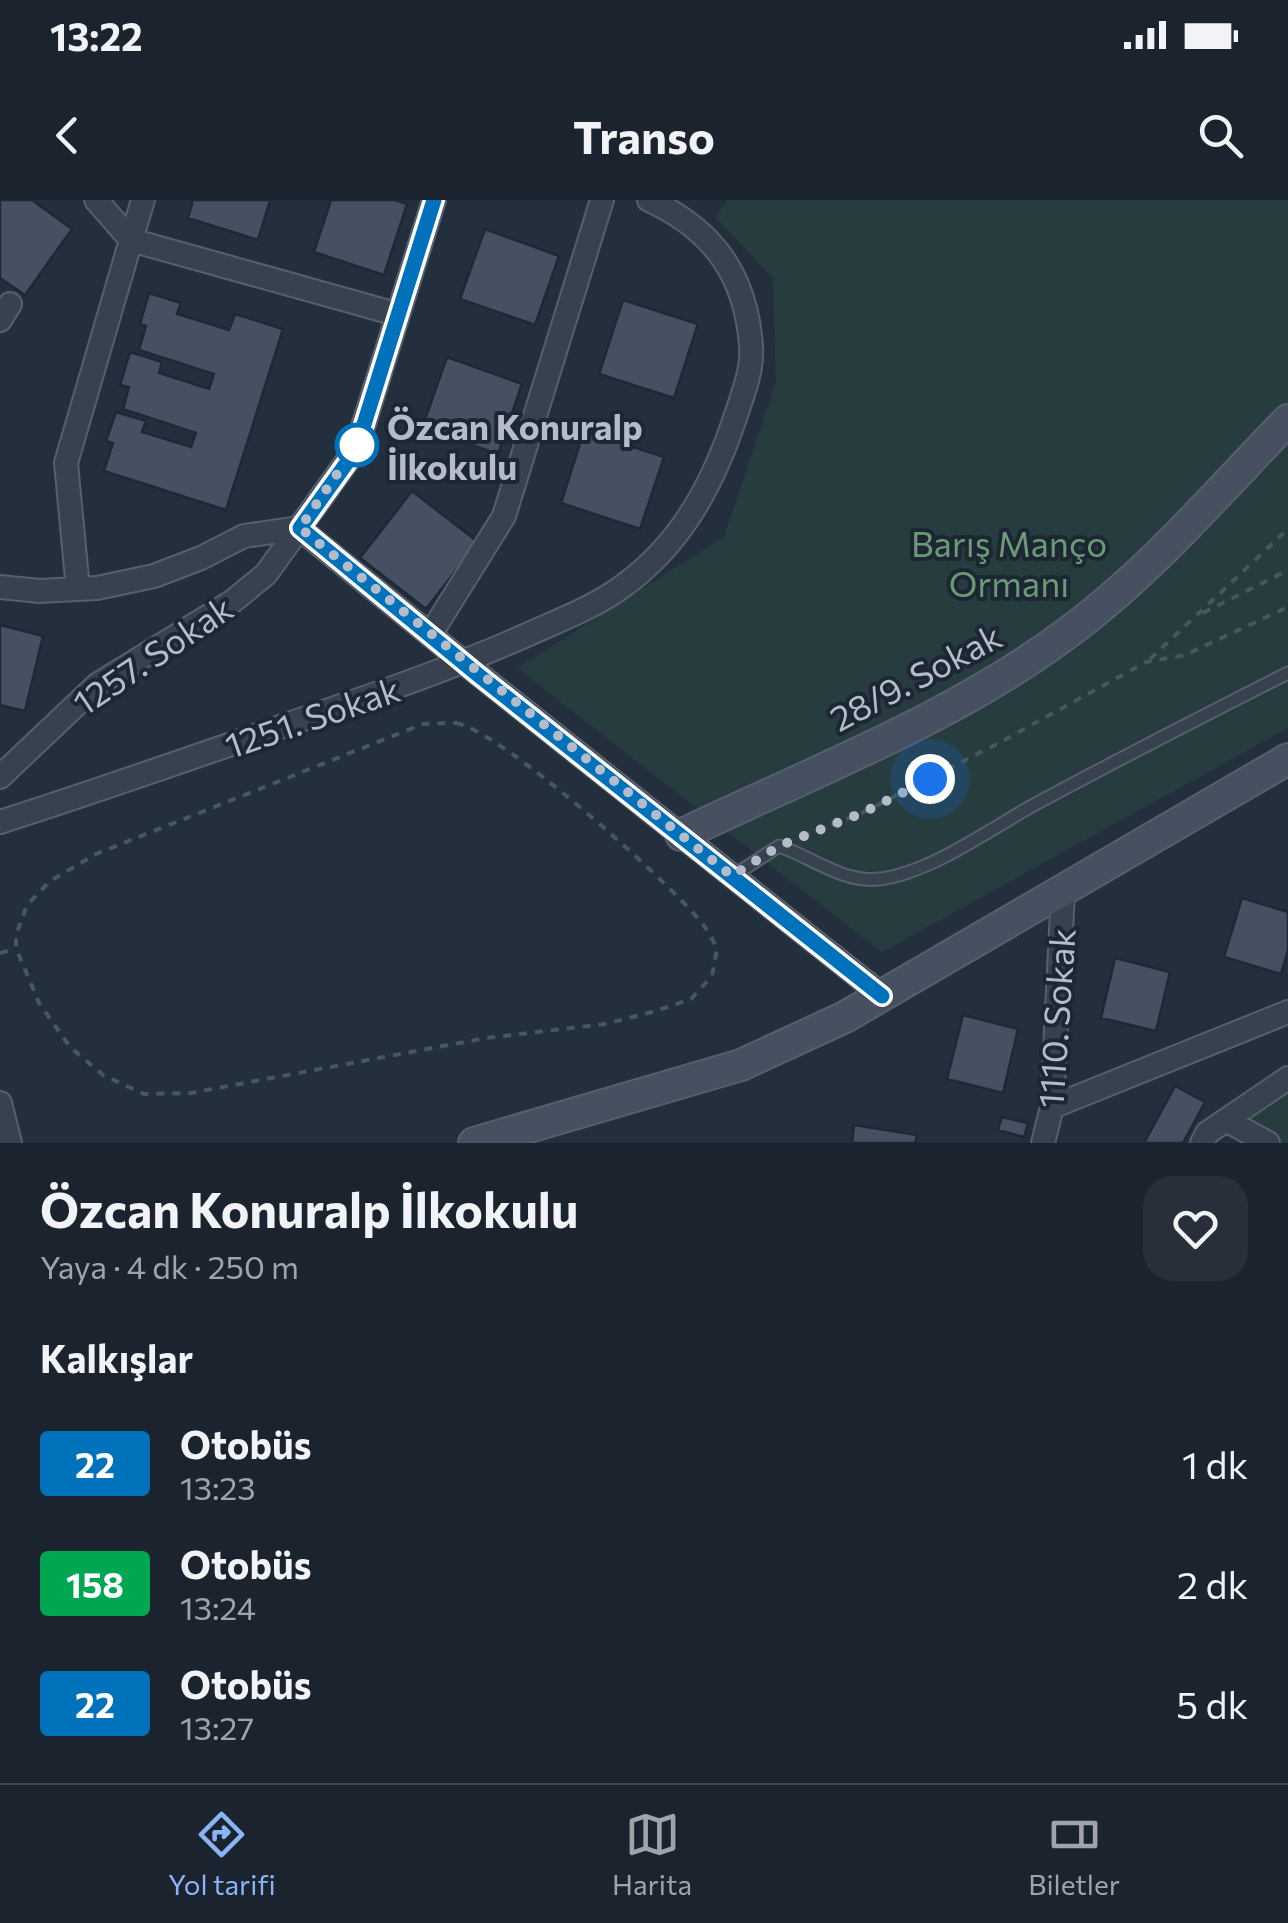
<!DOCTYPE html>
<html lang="tr">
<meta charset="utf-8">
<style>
body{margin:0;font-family:Commissioner,sans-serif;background:#282f3a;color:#f1f3f6;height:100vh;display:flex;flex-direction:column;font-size:38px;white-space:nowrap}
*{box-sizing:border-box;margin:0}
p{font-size:32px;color:#a0a4aa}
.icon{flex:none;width:55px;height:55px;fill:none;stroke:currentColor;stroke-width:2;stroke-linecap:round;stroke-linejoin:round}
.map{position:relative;height:943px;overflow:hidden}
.panel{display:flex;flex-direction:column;background:#1b232e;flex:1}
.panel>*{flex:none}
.badge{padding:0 20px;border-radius:8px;font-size:35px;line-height:65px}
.you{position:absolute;width:50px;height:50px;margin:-25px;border:8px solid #fff;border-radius:50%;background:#1a73e8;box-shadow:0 0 0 15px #1a73e833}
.map>.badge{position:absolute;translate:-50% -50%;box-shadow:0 0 0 5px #fff}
h2{padding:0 40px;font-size:38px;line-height:90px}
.round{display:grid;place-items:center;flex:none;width:105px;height:105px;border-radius:30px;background:#282f3a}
.headline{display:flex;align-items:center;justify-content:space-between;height:170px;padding:0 40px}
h1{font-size:48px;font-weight:700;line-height:75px}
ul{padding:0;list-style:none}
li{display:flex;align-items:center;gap:30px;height:120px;padding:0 40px}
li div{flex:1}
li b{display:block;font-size:38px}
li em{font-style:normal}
li .badge{min-width:110px;font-weight:700;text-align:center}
.status{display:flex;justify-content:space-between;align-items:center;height:70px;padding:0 50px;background:#1b232e;direction:ltr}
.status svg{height:28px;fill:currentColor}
header{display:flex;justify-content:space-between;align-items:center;height:130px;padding:0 40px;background:#1b232e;font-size:45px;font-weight:700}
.tab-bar{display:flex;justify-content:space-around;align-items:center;height:140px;border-top:2px solid #39404a;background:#1b232e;font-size:28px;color:#a0a4aa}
.tab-bar a{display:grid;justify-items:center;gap:5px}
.tab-bar .on{color:#8ab4f8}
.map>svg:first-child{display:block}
.green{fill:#263c3f}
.building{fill:#455162;stroke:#1f2835;stroke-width:2.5}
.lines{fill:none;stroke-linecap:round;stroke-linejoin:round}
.lane-casing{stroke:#565f6c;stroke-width:15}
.street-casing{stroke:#565f6c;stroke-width:26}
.secondary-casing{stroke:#565f6c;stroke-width:34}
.path{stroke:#44595c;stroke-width:4;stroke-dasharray:8 8;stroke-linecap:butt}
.lane{stroke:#38414e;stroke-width:11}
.street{stroke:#38414e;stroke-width:22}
.secondary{stroke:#465061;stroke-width:30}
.line-casing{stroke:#fff;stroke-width:22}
.line{stroke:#0072bc;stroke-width:15}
.walk{stroke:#b4bcc9;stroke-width:10;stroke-dasharray:0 18}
.stop-dot{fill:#fff;stroke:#0072bc;stroke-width:5}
.labels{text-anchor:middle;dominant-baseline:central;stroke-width:8;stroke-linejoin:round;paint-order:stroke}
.stop-label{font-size:35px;font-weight:bold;fill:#b4bcc9;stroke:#1d2633;text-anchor:start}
.park-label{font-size:35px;fill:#6b9a76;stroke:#1d2633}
.street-label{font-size:35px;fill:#b4bcc9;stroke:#1d2633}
</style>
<div class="status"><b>13:22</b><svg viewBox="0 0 49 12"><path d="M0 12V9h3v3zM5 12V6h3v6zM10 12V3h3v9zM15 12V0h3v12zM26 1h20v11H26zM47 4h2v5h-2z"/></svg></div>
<header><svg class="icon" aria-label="back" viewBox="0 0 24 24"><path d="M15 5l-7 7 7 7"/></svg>Transo<svg class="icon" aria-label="search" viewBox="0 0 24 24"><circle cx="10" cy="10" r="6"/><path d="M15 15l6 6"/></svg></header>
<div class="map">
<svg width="1288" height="943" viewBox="0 0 1288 943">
<rect width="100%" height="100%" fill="#242f3e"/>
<path class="green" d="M727 0H1288V528L882 752 517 468 724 337 776 182 773 78 716 18Z
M1288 878V943H1268L1226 920Z"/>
<path class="building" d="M0 0H32L72 29 25 95 0 78Z
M193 0H270L258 40 188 18Z
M331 0H395L407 4 384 75 314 52Z
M485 29 559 56 535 125 460 99Z
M149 93 181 103 177 114 229 130 235 114 283 129 226 310 104 271 113 243 106 241 116 212 146 221 142 232 191 247 196 233 123 209 129 187 120 185 130 152 162 162 159 173 209 189 214 174 139 150 146 126 140 124Z
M623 100 698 124 674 198 599 174Z
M447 157 522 184 498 254 422 228Z
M584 231 664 257 640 329 561 303Z
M412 291 478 342 426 409 360 358Z
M0 425 43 436 25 511 0 505Z
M1242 698 1288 712V750L1281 774 1224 757Z
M1115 758 1170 772 1156 831 1101 818Z
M963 815 1018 829 1003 893 947 879Z
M1175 886 1205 902 1183 943H1144Z
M1002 917 1028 923 1024 937 998 930Z
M854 925 917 935 915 943H852Z"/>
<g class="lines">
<defs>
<path id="lane" d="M733 676 779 646C812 657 842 683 879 679 927 674 988 631 1030 607 1115 561 1201 517 1288 473"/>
<path id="street" d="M143 0 131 40 396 114
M0 120 10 104
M0 387 39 391 97 388 154 376 201 358 244 336 299 328 477 473 882 795
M78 389 66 263 131 40 96 0
M430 435 504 316 602 0
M0 577 98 484 233 401 266 374 356 249 434 0
M0 622C113 586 225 546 338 507 403 485 466 462 529 434 560 420 595 407 623 386 683 343 715 280 737 212 744 191 753 168 751 146 746 76 714 30 649 0
M0 903 10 943
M1052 907 1288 812
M1226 920 1268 943
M1043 943 1052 907 1063 692
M1202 943 1207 933 1288 878"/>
<path id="secondary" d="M681 635C810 573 955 518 1070 431 1151 371 1218 292 1288 220
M474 943 741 865 845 817 1288 559"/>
</defs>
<use href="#lane" class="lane-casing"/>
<use href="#street" class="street-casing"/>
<use href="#secondary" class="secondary-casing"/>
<path class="path" d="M1203 413 1288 370
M1150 459 1288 329
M456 523C503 532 667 680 701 722 707 729 712 739 717 748L712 776 691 799 656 811 605 824 486 838 191 893 144 894 103 875 70 847 39 803 16 748V735L27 705 50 681 96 654 423 524Z
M802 637 862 613 997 544 1146 462 1185 455 1288 407
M0 753 15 749"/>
<use href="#lane" class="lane"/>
<use href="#street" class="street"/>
<use href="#secondary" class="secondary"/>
</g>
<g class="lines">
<defs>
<path id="line" d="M434 0 356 250 300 328 477 474 882 796"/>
</defs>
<use href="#line" class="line-casing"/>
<use href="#line" class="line"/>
<path class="walk" d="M357 245 300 328 732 676 779 646 862 613 930 579"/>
</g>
<circle class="stop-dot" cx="357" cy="245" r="20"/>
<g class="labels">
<g class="stop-label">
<text x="387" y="225">Özcan Konuralp<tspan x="387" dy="40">İlkokulu</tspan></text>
</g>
<g class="park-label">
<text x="1009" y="342">Barış Manço<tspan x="1009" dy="40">Ormanı</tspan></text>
</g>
<g class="street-label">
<text transform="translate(152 454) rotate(-34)">1257. Sokak</text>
<text transform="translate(915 476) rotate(-28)">28/9. Sokak</text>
<text transform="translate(312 516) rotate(-19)">1251. Sokak</text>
<text transform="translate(1055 818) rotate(-86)">1110. Sokak</text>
</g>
</g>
</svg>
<div class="you" style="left:930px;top:579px"></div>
</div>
<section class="panel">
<div class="headline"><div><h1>Özcan Konuralp İlkokulu</h1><p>Yaya · 4 dk · 250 m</p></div><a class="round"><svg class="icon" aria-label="heart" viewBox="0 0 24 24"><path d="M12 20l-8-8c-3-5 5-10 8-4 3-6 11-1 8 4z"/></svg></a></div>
<h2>Kalkışlar</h2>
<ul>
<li><span class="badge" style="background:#0072bc;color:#fff">22</span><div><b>Otobüs</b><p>13:23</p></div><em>1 dk</em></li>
<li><span class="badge" style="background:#00a651;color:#fff">158</span><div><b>Otobüs</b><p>13:24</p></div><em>2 dk</em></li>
<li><span class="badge" style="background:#0072bc;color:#fff">22</span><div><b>Otobüs</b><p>13:27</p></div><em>5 dk</em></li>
</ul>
</section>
<nav class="tab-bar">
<a class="on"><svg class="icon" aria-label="directions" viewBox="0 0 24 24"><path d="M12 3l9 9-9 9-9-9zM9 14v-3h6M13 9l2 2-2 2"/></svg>Yol tarifi</a>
<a><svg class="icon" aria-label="map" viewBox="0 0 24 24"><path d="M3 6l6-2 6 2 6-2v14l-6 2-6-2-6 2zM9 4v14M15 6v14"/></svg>Harita</a>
<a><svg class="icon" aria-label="tickets" viewBox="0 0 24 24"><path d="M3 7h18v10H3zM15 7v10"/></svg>Biletler</a>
</nav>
